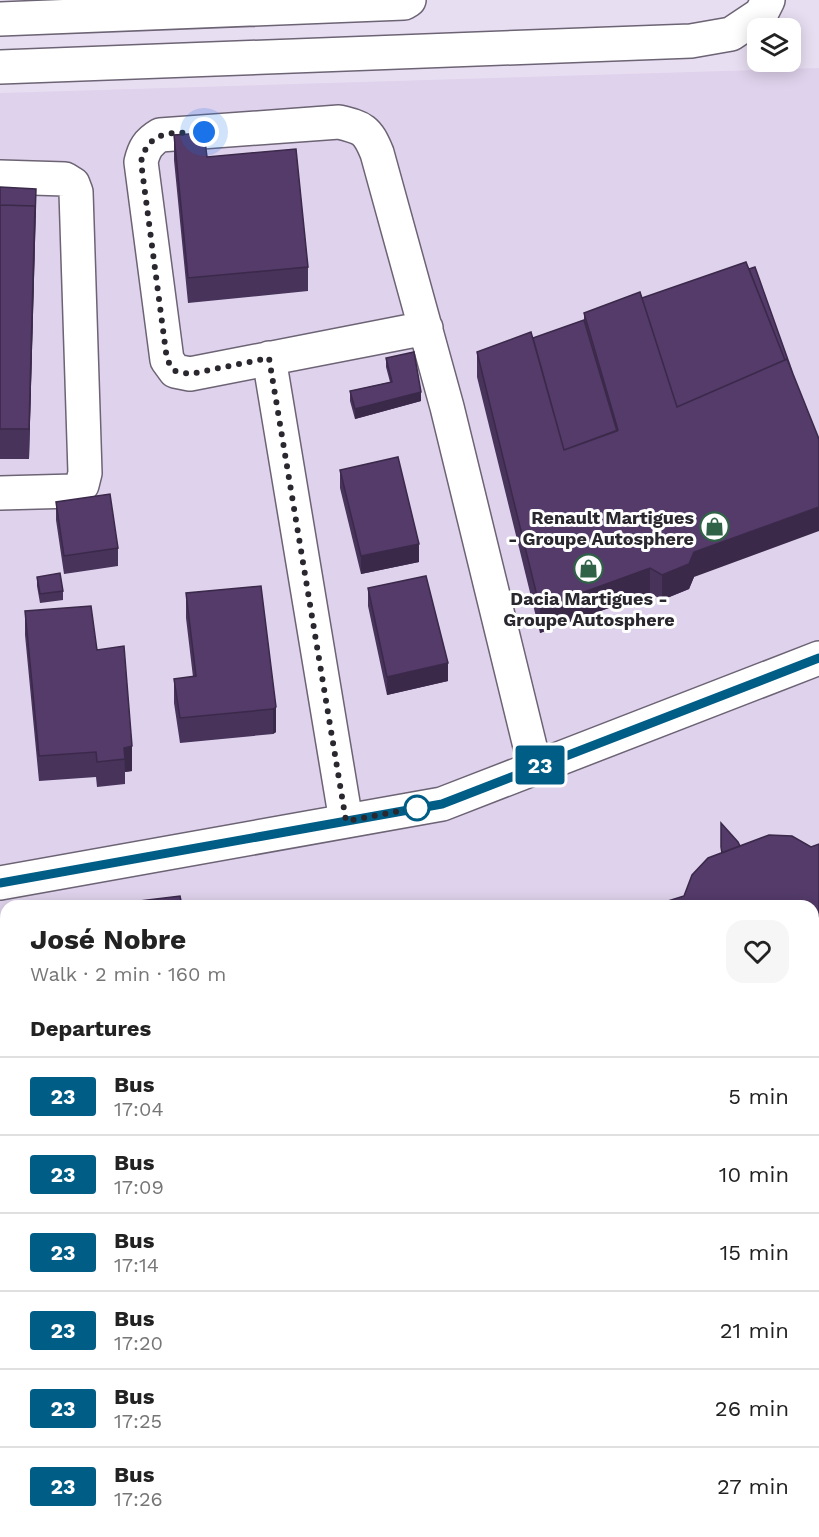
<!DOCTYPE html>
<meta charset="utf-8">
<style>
body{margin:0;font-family:"Work Sans",sans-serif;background:#f6f6f6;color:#222;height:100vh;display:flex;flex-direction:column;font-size:22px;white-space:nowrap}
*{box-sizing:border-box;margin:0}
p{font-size:20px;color:#767676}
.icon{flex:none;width:33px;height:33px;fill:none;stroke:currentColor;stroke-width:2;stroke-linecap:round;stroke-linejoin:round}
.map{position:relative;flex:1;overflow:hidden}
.sheet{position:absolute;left:0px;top:900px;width:819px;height:638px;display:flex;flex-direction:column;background:#fff;border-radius:18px 18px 0 0;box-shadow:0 3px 15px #0003}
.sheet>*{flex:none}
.badge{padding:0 12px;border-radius:4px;font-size:21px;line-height:39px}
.fabs{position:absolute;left:747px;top:18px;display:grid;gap:12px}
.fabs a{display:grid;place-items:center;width:54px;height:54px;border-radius:12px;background:#fff;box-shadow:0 3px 15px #0003;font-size:30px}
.you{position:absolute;width:30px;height:30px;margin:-15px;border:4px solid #fff;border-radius:50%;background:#1a73e8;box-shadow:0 0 0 9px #1a73e833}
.map>.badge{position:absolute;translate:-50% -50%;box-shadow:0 0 0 3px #fff}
h2{padding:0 30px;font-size:22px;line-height:54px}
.round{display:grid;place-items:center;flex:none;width:63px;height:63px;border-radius:18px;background:#f6f6f6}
.overview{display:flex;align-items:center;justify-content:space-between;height:102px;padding:0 30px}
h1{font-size:28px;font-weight:700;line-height:45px}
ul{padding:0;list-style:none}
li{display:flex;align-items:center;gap:18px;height:78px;padding:0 30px;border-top:2px solid #e0e0e0}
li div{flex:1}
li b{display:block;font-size:22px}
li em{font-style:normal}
li .badge{min-width:66px;font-weight:700;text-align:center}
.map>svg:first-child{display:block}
.built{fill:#dfd2ec}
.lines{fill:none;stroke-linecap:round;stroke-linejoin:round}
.minor-casing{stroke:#6c6374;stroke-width:36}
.major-casing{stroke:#6c6374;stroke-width:36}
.highway-casing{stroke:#6c6374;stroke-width:36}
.path{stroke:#aaa2b2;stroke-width:4;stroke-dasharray:4.5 4.5;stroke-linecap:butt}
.minor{stroke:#fff;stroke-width:33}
.major{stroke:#fff;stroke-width:33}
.highway{stroke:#fff;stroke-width:33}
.wall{fill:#48335b}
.shaded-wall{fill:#3b294a}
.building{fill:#543b6a;stroke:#3b294a;stroke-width:1.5}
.line-casing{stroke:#fff;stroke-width:14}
.line{stroke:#005d86;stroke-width:9}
.walk{stroke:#2a272e;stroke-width:6;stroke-dasharray:0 10.8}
.stop-dot{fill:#fff;stroke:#005d86;stroke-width:3}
.labels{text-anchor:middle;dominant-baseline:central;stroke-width:6;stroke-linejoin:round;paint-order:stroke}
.poi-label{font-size:18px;font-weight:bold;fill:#2a272e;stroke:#fff;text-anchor:end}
</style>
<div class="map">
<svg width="819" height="1537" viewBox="0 0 819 1537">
<rect width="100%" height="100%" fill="#e8def2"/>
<path class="built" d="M819 68V1260L813 1262V906H6V1532H93L76 1537H0V93Z"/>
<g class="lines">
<defs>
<path id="minor" d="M0 19 404 3 409 0
M0 67 691 41 731 34 761 14 768 0
M0 177 65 179 73 184 76 192 85 473 82 485 74 491 0 493
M426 328 190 374 175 371 167 360 141 162C144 149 148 142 160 135L339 122C363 128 367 129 377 153L447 407 535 767
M269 358 346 821
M0 883 442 804 819 658
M813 1515 819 1513
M758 1537 771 1532"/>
<path id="major" d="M813 1350 819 1348
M813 1414 819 1411
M242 1537 258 1532
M486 1537 501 1532"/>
<path id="highway" d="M370 1537 378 1532
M577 1537 583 1532"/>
</defs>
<use href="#minor" class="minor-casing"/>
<use href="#major" class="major-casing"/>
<use href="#highway" class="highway-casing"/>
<path class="path" d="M813 1296 819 1293
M174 1537 190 1532"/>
<use href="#minor" class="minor"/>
<use href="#major" class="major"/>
<use href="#highway" class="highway"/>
</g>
<path class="wall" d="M174 135 207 157 308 267V291L188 303 174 160Z
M0 187 36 207 29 459H0Z
M584 313 694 577 689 589 662 600 650 593 540 633 477 377V352L533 338 584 320Z
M386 358 421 401 355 419 350 401V391L390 382 386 367Z
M340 470 419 562 361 574 340 488Z
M56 502 118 548V566L64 574 56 520Z
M37 577 63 591V600L40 603 37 586Z
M261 586 276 732 273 734 180 743 174 703V679L193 677 186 618V593Z
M368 588 448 681 387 695 368 606Z
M25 611 97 650 132 771 125 772V784L97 787 96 777 39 781 25 635Z
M1 918H6V1005L0 1006V926L1 925Z"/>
<path class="shaded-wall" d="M36 189V207L29 459V429Z
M421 392V401L355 419V409Z
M819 507V531L694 577 689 589 662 600V575L694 552Z
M419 544V562L361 574V556Z
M650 568V593L540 633V608Z
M448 663V681L387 695V677Z
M276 707V732L273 734V709Z
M132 746V771L125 772 124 748Z
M819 1161V1191L813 1193V1163Z"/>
<path class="building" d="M204 133 207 157 296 149 308 267 188 278 174 135Z
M0 187 36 189 35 218V206L0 205Z
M0 205 35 206 29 429H0Z
M746 262 785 360 677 407 642 298Z
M755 267 793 374 787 359 785 360 749 269Z
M640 292 677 407 787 359 819 439V507L694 552 689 564 662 575 650 568 540 608 477 352 531 332 564 450 618 430 584 313Z
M584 320 617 431 564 450 533 338Z
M414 352 421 392 355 409 350 391 392 382 386 358Z
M398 457 419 544 361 556 340 470Z
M110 494 118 548 64 556 56 502Z
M60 573 63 591 40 594 37 577Z
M426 576 448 663 387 677 368 588Z
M261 586 276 707 273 709 180 718 174 679 196 676 186 593Z
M91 606 97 650 124 646 132 746 124 748 125 759 97 762 96 752 39 756 25 611Z
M721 823 738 842 740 846 722 853 721 847Z
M769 835 792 836 811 847 819 844V1161L813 1163V906H670L668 901 684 896 692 875 708 858Z
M180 896 182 906H98Z
M1 918H6V955Z
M1 925 6 962V987L0 988V926Z"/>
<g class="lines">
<defs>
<path id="line" d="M0 883 442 804 819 658"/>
</defs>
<use href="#line" class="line-casing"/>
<use href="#line" class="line"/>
<path class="walk" d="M204 132C175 134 149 127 141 162L167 360 175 371 190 374 269 358 346 821 417 808"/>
</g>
<defs>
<symbol id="shop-ring" viewBox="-11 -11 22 22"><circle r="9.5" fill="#fff" stroke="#2f6246" stroke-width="1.5"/><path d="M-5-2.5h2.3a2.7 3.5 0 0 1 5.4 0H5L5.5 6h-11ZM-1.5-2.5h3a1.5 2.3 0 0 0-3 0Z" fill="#2f6246"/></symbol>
</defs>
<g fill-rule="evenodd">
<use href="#shop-ring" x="698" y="510" width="33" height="33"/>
<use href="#shop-ring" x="572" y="552" width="33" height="33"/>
</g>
<circle class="stop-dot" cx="417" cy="808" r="12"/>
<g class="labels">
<g class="poi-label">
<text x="694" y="517">Renault Martigues<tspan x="694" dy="21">- Groupe Autosphere</tspan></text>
<text x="589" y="598" text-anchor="middle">Dacia Martigues -<tspan x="589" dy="21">Groupe Autosphere</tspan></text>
</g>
</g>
</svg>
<div class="fabs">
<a><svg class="icon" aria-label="layers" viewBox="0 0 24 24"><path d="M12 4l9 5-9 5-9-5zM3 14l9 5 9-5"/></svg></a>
</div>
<div class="you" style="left:204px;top:132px"></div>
<b class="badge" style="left:540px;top:765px;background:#005d86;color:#fff">23</b>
<section class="sheet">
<div class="overview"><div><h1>José Nobre</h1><p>Walk · 2 min · 160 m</p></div><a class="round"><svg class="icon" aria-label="heart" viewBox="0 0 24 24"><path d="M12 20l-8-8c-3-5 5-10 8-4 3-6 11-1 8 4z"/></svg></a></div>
<h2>Departures</h2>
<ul>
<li><span class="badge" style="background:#005d86;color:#fff">23</span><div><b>Bus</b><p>17:04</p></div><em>5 min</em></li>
<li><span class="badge" style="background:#005d86;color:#fff">23</span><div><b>Bus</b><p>17:09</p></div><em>10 min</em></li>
<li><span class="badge" style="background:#005d86;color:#fff">23</span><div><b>Bus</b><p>17:14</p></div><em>15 min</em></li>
<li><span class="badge" style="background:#005d86;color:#fff">23</span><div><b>Bus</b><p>17:20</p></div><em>21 min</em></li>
<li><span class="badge" style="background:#005d86;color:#fff">23</span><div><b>Bus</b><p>17:25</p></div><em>26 min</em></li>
<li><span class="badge" style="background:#005d86;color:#fff">23</span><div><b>Bus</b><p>17:26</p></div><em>27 min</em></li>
</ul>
</section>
</div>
